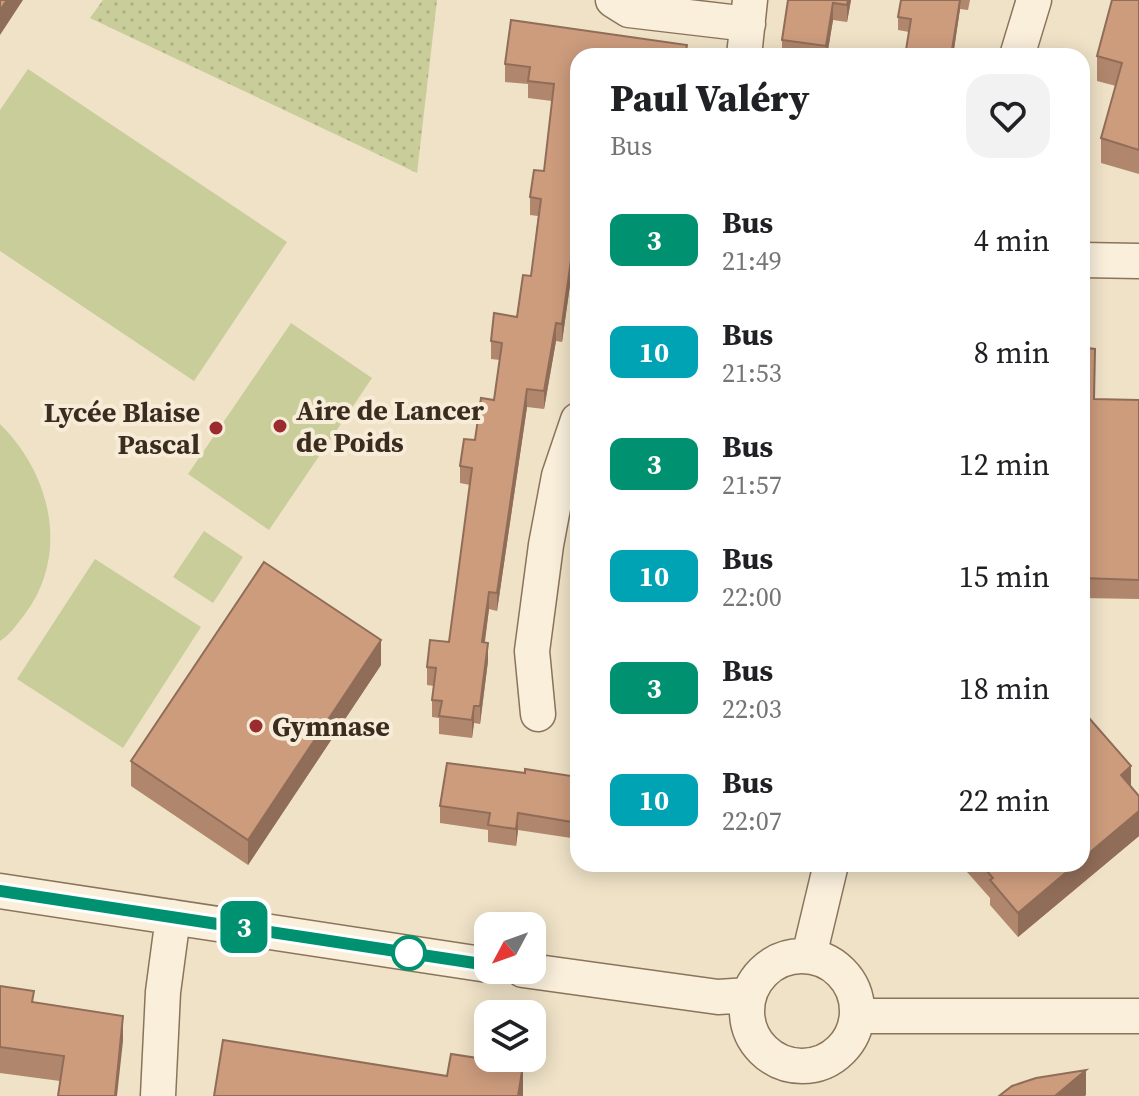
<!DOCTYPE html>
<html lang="fr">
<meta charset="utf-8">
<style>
body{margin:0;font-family:"Source Serif 4",serif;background:#f2f2f2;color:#202124;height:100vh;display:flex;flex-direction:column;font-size:30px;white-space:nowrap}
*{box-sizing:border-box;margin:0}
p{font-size:26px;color:#757577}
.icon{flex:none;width:44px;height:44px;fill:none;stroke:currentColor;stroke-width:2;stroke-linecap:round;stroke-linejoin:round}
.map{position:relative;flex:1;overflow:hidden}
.sheet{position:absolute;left:570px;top:48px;width:520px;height:824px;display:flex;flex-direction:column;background:#fff;border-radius:24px;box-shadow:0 4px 20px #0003}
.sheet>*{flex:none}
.badge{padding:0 16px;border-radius:12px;font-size:28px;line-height:52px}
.needle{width:52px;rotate:229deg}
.buttons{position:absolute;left:474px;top:912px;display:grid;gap:16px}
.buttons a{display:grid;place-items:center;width:72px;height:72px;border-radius:16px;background:#fff;box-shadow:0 4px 20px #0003;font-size:40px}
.map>.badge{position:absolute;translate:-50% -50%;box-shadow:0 0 0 4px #fff}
.round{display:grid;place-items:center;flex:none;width:84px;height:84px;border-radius:24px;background:#f2f2f2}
.overview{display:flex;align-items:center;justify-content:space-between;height:136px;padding:0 40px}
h1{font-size:38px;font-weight:800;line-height:60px}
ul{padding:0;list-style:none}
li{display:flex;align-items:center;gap:24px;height:112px;padding:0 40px}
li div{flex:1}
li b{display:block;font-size:30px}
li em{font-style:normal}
li .badge{min-width:88px;font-weight:700;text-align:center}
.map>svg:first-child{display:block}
.grass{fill:url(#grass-dots)}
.pitch{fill:#c9cd9a}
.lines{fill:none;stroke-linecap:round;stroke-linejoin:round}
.minor-casing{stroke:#8b745c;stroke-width:37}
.minor{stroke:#f9efdb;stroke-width:34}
.wall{fill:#b0866c}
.shaded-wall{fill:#906d58}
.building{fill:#cd9c7d;stroke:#906d58;stroke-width:2}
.line-casing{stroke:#fff;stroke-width:18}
.line{stroke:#009270;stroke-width:12}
.poi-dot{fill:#9a2c2f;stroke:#f6ecd7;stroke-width:3}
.stop-dot{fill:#fff;stroke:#009270;stroke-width:4}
.labels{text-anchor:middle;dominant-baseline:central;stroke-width:8;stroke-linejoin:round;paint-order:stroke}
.poi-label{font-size:28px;font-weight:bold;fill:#3b2c20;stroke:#f6ecd7;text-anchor:start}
</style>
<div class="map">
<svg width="1139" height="1096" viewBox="0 0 1139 1096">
<defs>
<pattern id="grass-dots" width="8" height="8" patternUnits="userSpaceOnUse" patternTransform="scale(2)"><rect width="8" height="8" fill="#c9cd9a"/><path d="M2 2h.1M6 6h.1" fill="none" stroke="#aeb084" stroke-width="1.8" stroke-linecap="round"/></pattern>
</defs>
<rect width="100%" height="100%" fill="#efe2c7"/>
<path class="grass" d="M103 0H437L417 173 90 18Z"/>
<path class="pitch" d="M28 69 287 242 194 381 0 251V110Z
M291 323 372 378 269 530 188 474Z
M0 424C51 474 70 554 25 614 17 624 11 634 0 641Z
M204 531 243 557 213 603 173 577Z
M95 559 201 627 123 748 17 679Z"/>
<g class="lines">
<defs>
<path id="minor" d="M613 0 629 10 748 24
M744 56 750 0
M1017 56 1034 0
M1082 260 1139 261
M538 714 532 651 546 545 559 476 578 420
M0 891 488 965
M809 956 831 864
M747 1011a55 55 0 1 1 110 0a55 55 0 1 1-110 0Z
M523 970 718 997 749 995
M857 1016H1139
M158 1096 163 992 173 917"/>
</defs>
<use href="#minor" class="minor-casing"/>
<use href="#minor" class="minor"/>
</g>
<path class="wall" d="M788 0H851L847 22 833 20 827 56H782V40Z
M901 0H970L968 10 960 9 953 56H905L909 32 898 30V17Z
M1139 0V174L1101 163V138L1116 86 1097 81V56Z
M511 20 687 45V56H578L577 271H572L562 342 556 341 544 409 527 407 497 611 489 609 485 642 488 643V661L480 724 474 723 472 738 439 734V718L432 717V700L434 686 427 685V667L430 640 449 642 470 485 460 483V466L464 439 475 440 481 398 494 400 500 360 491 359V341L494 313 517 317 523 275 531 276 538 216 530 215V197L534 170 544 171 552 101 528 98V84L505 82V64Z
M1082 336 1087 348 1095 399 1139 400V599L1082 598Z
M381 665 248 865 131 786V761Z
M525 773 578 777V839L518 830 516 846 488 842V830L440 823V806Z
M1131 787 1139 796V836L1018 937 990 905V898L960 864H1082Z
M0 986 34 1002 123 1041 60 1081 0 1073Z"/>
<path class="shaded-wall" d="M7 0H23L0 35V10Z
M848 0H851L847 22V5Z
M960 0V9L953 56H951Z
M833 3V20L827 56H826V46Z
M572 253V271L562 342V324Z
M556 323V341L544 409V391Z
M527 389V407L497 611V593Z
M489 592V609L482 660V642Z
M381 640V665L248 865V840Z
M488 643V661L480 724V706Z
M474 706V723L472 738V720Z
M1131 766V791L1121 775Z
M1139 811V836L1018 937V913L1076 864H1082V859Z
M518 813V830L516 846V829Z
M123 1016V1041L117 1096H115Z
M523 1065V1096H518Z
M1086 1070V1095L1085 1096H1055Z"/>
<path class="building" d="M0 0H7L0 10Z
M788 0H848L847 5 833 3 826 46 782 40Z
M901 0H960L951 56H905L911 19 898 17Z
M1112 0H1139V150L1101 138 1122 63 1097 56Z
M511 20 687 45 685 56H578L577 254 572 253 562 324 556 323 544 391 527 389 497 593 489 592 482 642 488 643 480 706H474L472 720 439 716 442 701 432 700 436 668 427 667 430 640 449 642 472 468 460 466 464 439 475 440 481 398 494 400 502 343 491 341 494 313 517 317 523 275 531 276 541 199 530 197 534 170 544 171 554 84 528 81 530 67 505 64Z
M1082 336H1087V348L1095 349 1094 399 1139 400V580L1082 578Z
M264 562 381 640 248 840 131 761Z
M1082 710 1131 766 1121 775 1139 796V811L1082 859Z
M447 763 525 773V769L578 777V823L518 813 516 829 488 825 490 813 440 806Z
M981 864H1076L1018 913 990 880 993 878Z
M0 986 34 991 32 1002 123 1016 115 1096H58L64 1056 0 1047Z
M223 1040 447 1076 451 1054 523 1065 518 1096H214Z
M1086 1070 1055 1096H999L1012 1086 1036 1078Z"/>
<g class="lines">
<defs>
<path id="line" d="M0 891 488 965"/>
</defs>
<use href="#line" class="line-casing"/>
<use href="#line" class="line"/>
</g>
<g class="poi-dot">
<circle cx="280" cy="426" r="8"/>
<circle cx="216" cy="428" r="8"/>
<circle cx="256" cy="726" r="8"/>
</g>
<circle class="stop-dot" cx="409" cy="953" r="16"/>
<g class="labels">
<g class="poi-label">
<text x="296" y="410">Aire de Lancer<tspan x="296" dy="32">de Poids</tspan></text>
<text x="200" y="412" text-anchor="end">Lycée Blaise<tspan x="200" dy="32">Pascal</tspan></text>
<text x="272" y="726">Gymnase</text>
</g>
</g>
</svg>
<div class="buttons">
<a><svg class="needle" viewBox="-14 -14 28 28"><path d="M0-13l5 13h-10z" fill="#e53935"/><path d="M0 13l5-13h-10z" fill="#757577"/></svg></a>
<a><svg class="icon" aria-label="layers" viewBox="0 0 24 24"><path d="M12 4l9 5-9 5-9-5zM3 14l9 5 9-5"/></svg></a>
</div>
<b class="badge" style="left:244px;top:927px;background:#009270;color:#fff">3</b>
<section class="sheet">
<div class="overview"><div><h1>Paul Valéry</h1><p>Bus</p></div><a class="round"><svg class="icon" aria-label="heart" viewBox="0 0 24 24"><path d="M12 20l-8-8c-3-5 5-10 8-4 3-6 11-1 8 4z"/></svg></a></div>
<ul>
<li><span class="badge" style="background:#009270;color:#fff">3</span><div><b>Bus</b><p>21:49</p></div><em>4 min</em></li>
<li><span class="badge" style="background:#00a3b4;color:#fff">10</span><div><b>Bus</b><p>21:53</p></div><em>8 min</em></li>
<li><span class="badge" style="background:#009270;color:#fff">3</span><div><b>Bus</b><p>21:57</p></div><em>12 min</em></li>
<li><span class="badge" style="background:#00a3b4;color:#fff">10</span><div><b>Bus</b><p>22:00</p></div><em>15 min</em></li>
<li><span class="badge" style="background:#009270;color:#fff">3</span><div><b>Bus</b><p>22:03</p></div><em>18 min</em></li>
<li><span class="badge" style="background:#00a3b4;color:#fff">10</span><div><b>Bus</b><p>22:07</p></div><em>22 min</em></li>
</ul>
</section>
</div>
